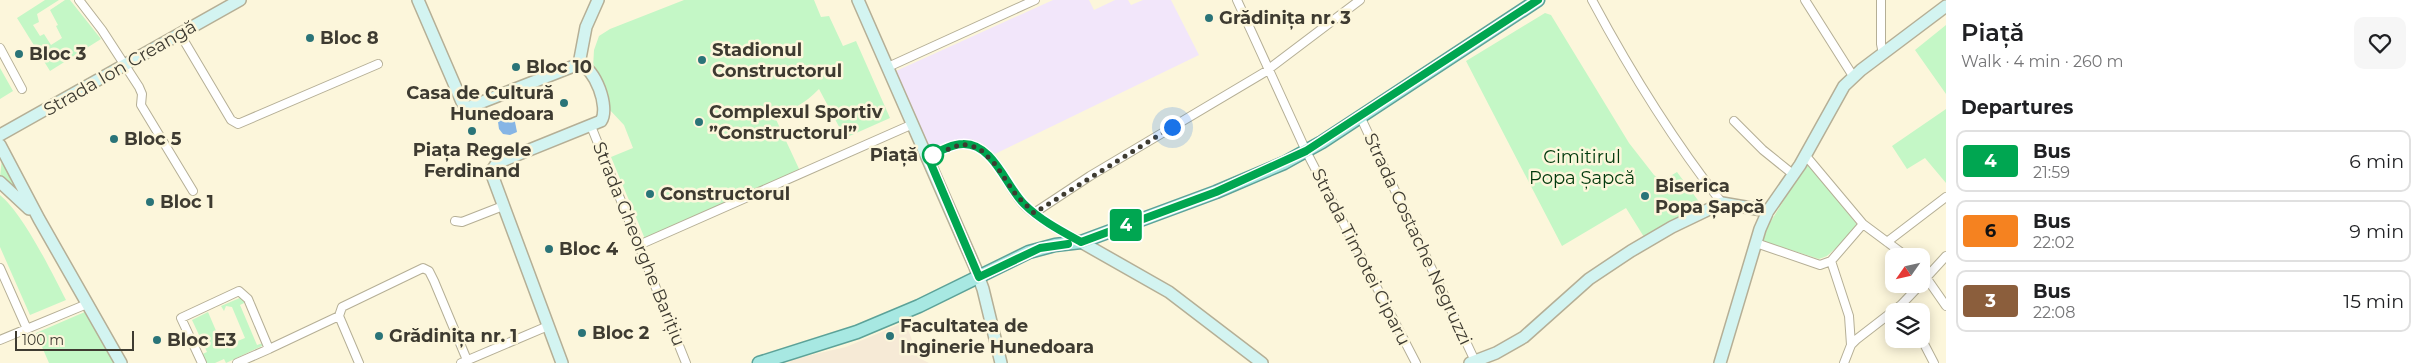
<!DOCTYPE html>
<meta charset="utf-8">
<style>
body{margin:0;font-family:Montserrat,sans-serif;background:#f6f6f6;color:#202124;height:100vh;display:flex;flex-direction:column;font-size:19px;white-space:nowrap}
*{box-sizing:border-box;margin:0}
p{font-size:16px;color:#757577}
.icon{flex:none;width:28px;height:28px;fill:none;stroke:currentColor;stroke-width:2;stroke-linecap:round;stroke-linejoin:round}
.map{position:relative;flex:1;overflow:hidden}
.sheet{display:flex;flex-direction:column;background:#fff;width:475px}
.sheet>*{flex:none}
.badge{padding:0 10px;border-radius:4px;font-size:18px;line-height:32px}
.needle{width:32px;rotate:236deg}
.tools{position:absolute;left:1885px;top:248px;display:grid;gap:10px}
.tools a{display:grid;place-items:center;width:45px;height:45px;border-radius:10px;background:#fff;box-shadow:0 2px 12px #0003;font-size:25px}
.scale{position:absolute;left:15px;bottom:12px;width:119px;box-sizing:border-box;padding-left:5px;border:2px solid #3e3b31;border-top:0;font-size:14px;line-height:18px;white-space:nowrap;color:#3e3b31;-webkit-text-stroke:4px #fcf6db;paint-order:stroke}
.you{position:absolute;width:25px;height:25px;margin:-12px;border:4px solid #fff;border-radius:50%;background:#1a73e8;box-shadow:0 0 0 8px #1a73e833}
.map>.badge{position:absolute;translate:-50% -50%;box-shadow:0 0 0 2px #fff}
h2{padding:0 15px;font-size:19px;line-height:45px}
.round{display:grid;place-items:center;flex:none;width:52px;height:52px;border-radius:10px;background:#f6f6f6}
.overview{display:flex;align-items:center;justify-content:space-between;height:85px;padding:0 15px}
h1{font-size:24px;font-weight:600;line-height:38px}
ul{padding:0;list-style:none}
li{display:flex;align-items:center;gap:15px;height:62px;margin:0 10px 8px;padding:0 5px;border:2px solid #e0e0e0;border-radius:10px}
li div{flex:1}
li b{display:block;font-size:19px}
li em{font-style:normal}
li .badge{min-width:55px;font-weight:700;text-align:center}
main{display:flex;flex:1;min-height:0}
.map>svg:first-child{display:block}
.commercial{fill:#f2e6fa}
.education{fill:#f6ead6}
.green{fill:#c4f7c6}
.water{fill:#86b5e5}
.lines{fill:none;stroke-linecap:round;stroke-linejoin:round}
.street-casing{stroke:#b5af96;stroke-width:10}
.secondary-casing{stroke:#b5af96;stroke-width:14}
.primary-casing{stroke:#5ca298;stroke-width:15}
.street{stroke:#fff;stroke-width:8}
.secondary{stroke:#d3f4f1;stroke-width:11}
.primary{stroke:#a7e8e2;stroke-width:12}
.line-casing{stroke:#fff;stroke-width:11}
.line{stroke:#00a651;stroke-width:8}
.walk{stroke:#3e3b31;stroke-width:5;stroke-dasharray:0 9}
.poi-dot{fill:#2a7478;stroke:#fcf6db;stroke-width:2}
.stop-dot{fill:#fff;stroke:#00a651;stroke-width:2.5}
.labels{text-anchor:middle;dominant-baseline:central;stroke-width:5;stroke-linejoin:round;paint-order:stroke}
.poi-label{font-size:18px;font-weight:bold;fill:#3e3b31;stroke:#fcf6db;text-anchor:start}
.street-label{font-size:18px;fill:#3e3b31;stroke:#fcf6db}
.stop-label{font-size:18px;font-weight:bold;fill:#3e3b31;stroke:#fcf6db;text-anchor:end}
.park-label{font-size:18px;fill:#00390c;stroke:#fcf6db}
</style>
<main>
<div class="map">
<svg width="1946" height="363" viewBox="0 0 1946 363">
<rect width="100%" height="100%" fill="#fcf6db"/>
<path class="commercial" d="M1053 0H1089L1094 10 1115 0H1128L1131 5 1143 0H1171L1199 55 995 154 971 140 952 141 931 150 896 71Z"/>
<path class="education" d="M905 322 919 358 929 363H790L789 360 846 347Z"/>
<path class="green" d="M45 0H59L37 14 39 22 33 25 40 36 44 34 51 45 62 38 56 26 58 25 50 10 65 0H70L101 39 50 71 17 18Z
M684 0H814L821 17 829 16 843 46 856 41 890 118 845 138 819 89C805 103 793 111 773 113L800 171 645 239 611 157 633 148 624 125 608 108 593 68 594 50 599 36 610 29Z
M1545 13 1551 15 1629 143 1654 175 1662 181 1677 172 1703 207 1644 237 1626 208 1562 246 1466 61Z
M1946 25V94L1915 50Z
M0 68 13 91 0 99Z
M1946 109V183L1925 158 1907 169 1892 146Z
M2 158 22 194 0 177Z
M1807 163 1859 227 1827 256 1819 259 1763 241V234Z
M0 195C24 215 51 271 66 300L30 315 0 247Z
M242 297 246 302 240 305 257 345 263 343 262 346 226 363 224 359 215 363H205L200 355 207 352 192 320 208 312 223 347 245 338 232 307 226 306 224 311 221 306Z
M87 311 116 363H49L36 333Z"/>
<path class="water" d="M507 115 515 122 517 132 510 135 503 134 499 129 498 122Z"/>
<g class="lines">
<defs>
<path id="street" d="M79 0 102 30 139 87 142 94 141 105 193 191
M1237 0 1306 151 1416 363
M1592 0C1630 71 1672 139 1722 203
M1805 0 1853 76
M1881 0V44L1883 54
M180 34 231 120 238 124 378 64
M0 48 22 89
M888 67 1035 0
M1270 68 1360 0
M1360 116 1475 361
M1734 121 1763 150 1794 175
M591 126 686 363
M1806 156 1863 224 1906 256
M927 157C938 152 951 144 964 144 994 143 1006 187 1024 205 1040 220 1060 231 1080 241
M1034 213 1090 176 1270 69
M455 221 462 222 503 206
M1887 242 1946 197
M1756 243 1820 265 1831 261 1863 224
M639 245 913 124
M1831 261 1849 316 1851 345
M0 268 27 329
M1921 270 1946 306
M1924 280 1946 256
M1921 338 1934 363
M0 340 87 304
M202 363 181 318 239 291 248 299 269 349 339 316
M237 363 269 349
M359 363 339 316 342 307 423 268 429 271 434 281 467 360
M461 363 548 326
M1844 363 1851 345 1857 339 1901 305 1921 284"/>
<path id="secondary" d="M418 0 462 102 467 108 579 64C595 67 610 108 601 121L497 163 491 172 562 363
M858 0 975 267 983 289 1001 363
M579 64 586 27 598 0
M0 135 240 0
M0 145 39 219 121 363
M0 182 29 209
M1081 242 1169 292 1262 363
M1470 363 1496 353 1524 337 1589 279 1631 251 1672 227 1722 203 1768 211
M1720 363 1760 229 1768 211 1800 165 1844 86 1861 70 1946 6"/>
<path id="primary" d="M759 363 857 332 919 306 1029 252 1055 245 1081 242 1216 192 1284 163 1322 142 1538 0"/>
</defs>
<use href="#street" class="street-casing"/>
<use href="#secondary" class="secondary-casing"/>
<use href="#primary" class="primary-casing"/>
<use href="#street" class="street"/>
<use href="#secondary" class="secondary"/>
<use href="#primary" class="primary"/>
</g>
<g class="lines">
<defs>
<path id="line" d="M1068 244 1040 248 979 277 928 157C938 152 951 144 963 144 993 143 1006 186 1024 204 1040 220 1061 231 1081 242L1216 192 1306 151 1538 0"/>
</defs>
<use href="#line" class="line-casing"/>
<use href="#line" class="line"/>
<path class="walk" d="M933 155 928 157 962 144 979 148 995 164 1016 195 1034 213 1172 127"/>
</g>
<g class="poi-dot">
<circle cx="1209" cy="18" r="5"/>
<circle cx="310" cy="38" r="5"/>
<circle cx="19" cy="54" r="5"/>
<circle cx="702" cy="60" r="5"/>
<circle cx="516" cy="67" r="5"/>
<circle cx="564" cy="103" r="5"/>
<circle cx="699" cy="122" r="5"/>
<circle cx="472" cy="131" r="5"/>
<circle cx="114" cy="139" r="5"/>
<circle cx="650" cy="194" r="5"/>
<circle cx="1645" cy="196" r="5"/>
<circle cx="150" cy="202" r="5"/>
<circle cx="549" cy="249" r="5"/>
<circle cx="582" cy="333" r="5"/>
<circle cx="379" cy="336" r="5"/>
<circle cx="890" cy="336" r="5"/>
<circle cx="157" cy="340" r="5"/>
</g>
<circle class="stop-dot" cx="933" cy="155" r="10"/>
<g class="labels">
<g class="poi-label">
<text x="1219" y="18">Grădinița nr. 3</text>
<text x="320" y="38">Bloc 8</text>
<text x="712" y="50">Stadionul<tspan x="712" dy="21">Constructorul</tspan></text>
<text x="29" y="54">Bloc 3</text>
<text x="526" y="67">Bloc 10</text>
<text x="554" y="93" text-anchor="end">Casa de Cultură<tspan x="554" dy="21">Hunedoara</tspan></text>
<text x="709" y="112">Complexul Sportiv<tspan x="709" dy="21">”Constructorul”</tspan></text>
<text x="124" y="139">Bloc 5</text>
<text x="472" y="150" text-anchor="middle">Piața Regele<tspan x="472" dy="21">Ferdinand</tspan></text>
<text x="1655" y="186">Biserica<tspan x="1655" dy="21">Popa Șapcă</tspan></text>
<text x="660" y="194">Constructorul</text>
<text x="160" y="202">Bloc 1</text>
<text x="559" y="249">Bloc 4</text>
<text x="900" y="326">Facultatea de<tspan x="900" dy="21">Inginerie Hunedoara</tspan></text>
<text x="592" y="333">Bloc 2</text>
<text x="389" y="336">Grădinița nr. 1</text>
<text x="167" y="340">Bloc E3</text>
</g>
<g class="street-label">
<text transform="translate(120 68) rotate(-30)">Strada Ion Creangă</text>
<text transform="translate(1418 239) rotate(65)">Strada Costache Negruzzi</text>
<text transform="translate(639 244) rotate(68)">Strada Gheorghe Barițiu</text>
<text transform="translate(1361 257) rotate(63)">Strada Timotei Ciparu</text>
</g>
<g class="stop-label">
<text x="918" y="155">Piață</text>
</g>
<g class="park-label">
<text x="1582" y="157">Cimitirul<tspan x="1582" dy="21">Popa Șapcă</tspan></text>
</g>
</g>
</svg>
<div class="tools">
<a><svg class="needle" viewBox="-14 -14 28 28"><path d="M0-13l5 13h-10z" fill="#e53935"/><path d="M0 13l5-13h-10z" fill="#757577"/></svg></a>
<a><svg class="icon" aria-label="layers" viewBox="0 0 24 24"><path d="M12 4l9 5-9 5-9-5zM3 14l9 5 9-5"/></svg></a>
</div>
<div class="scale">100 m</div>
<div class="you" style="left:1172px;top:127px"></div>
<b class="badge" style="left:1126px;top:225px;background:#00a651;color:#fff">4</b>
</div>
<section class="sheet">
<div class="overview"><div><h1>Piață</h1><p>Walk · 4 min · 260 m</p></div><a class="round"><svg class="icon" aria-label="heart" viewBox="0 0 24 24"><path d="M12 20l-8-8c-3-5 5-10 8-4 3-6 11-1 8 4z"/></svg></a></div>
<h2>Departures</h2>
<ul>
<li><span class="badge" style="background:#00a651;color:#fff">4</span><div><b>Bus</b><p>21:59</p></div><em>6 min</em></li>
<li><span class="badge" style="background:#f58220;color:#111">6</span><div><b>Bus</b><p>22:02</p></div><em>9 min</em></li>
<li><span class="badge" style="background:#8b5e3c;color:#fff">3</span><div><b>Bus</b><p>22:08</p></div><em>15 min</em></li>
</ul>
</section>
</main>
